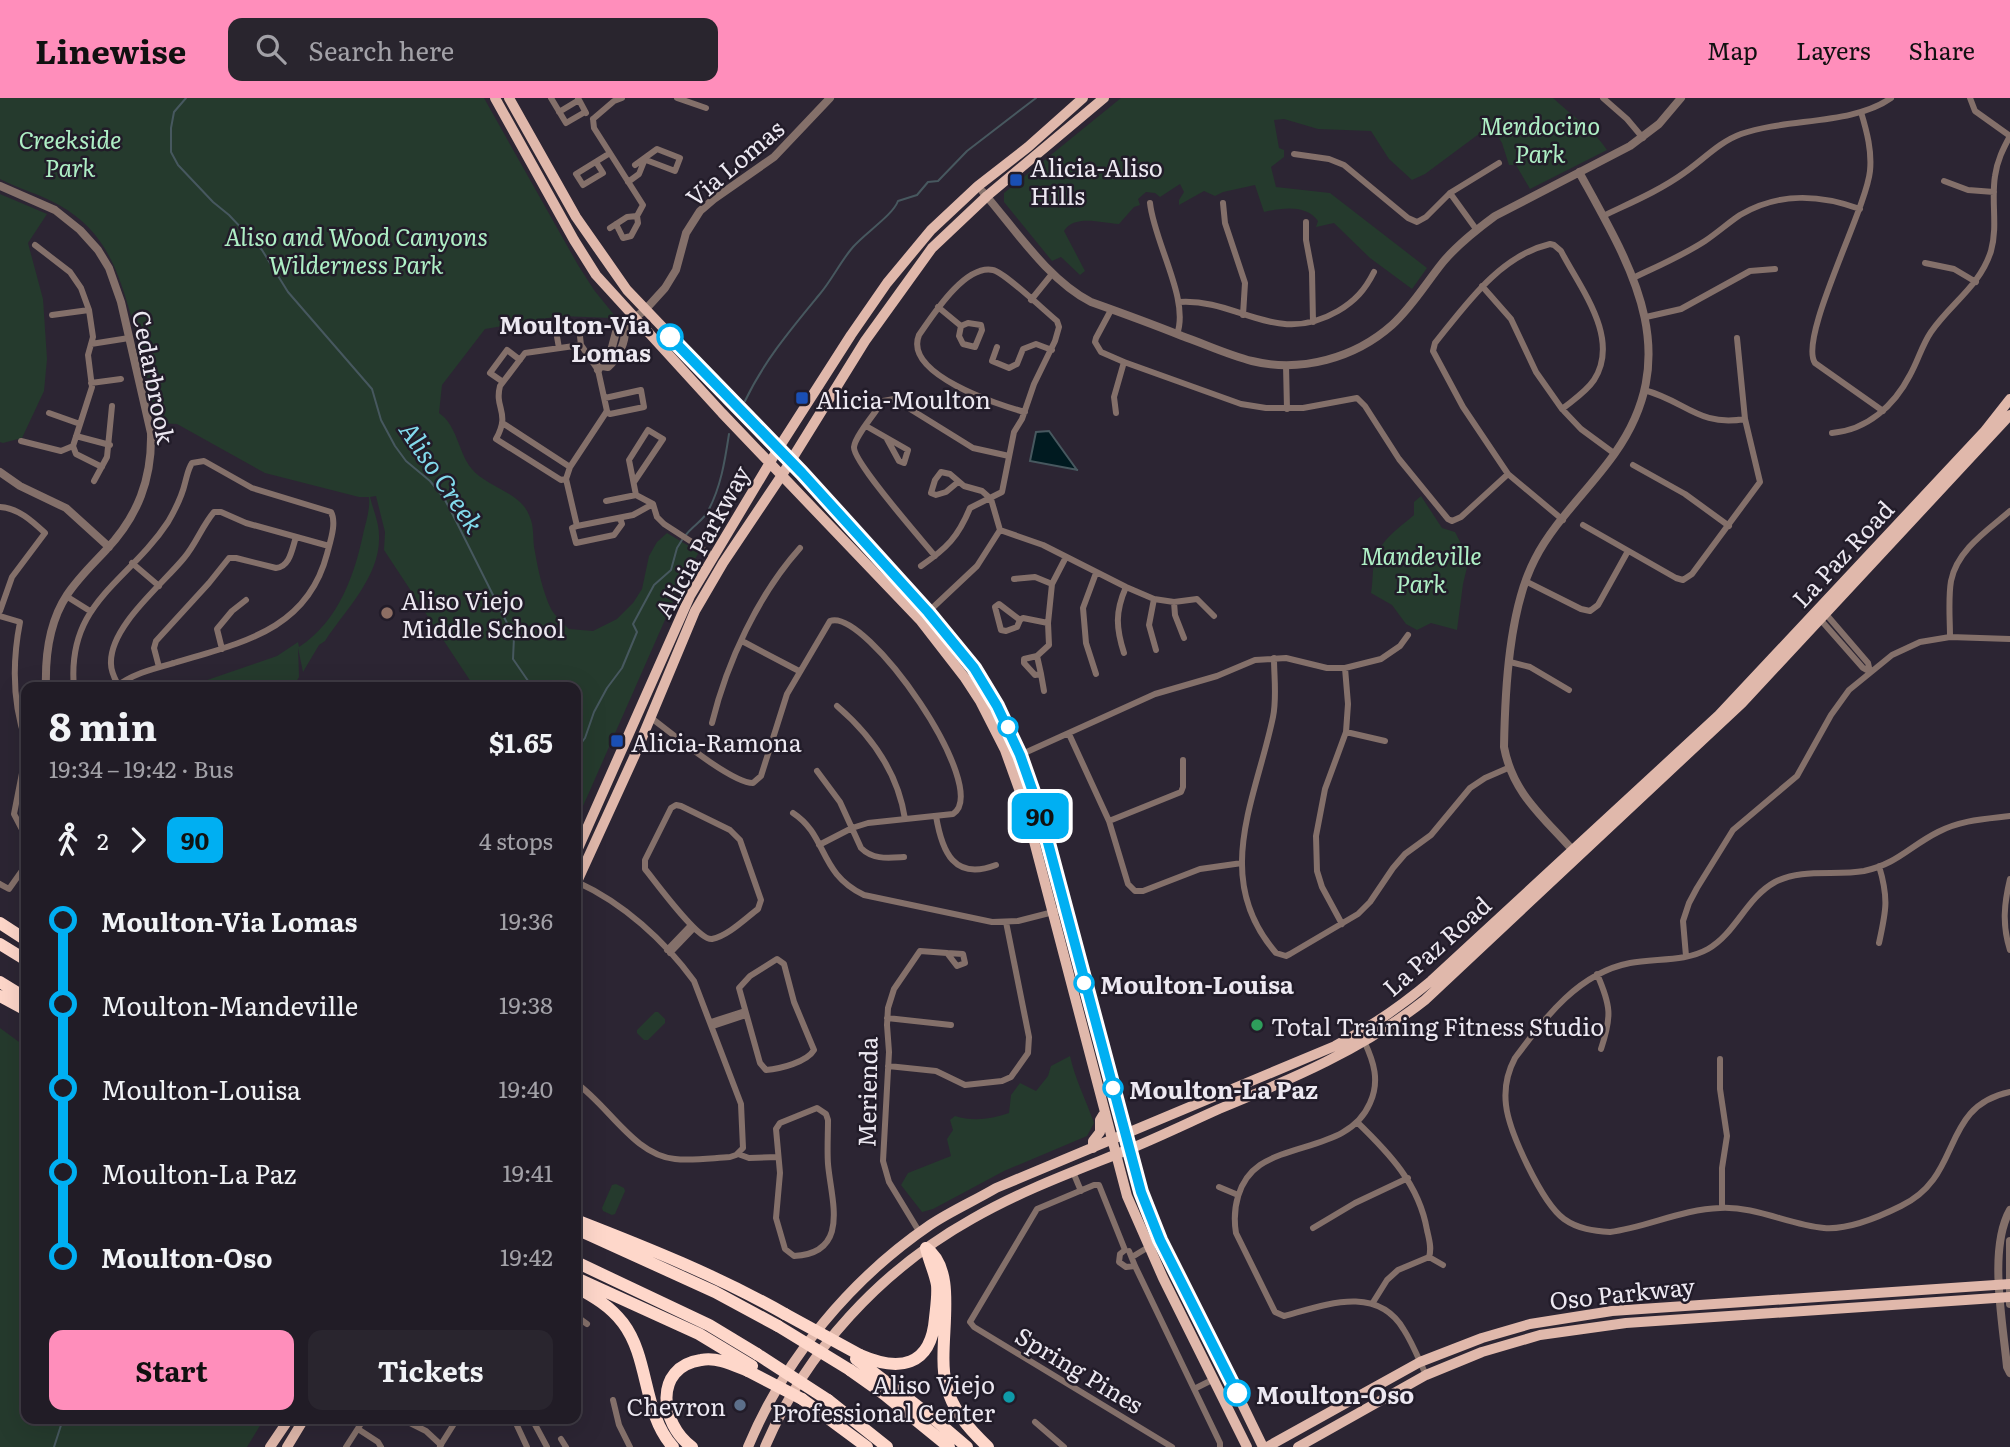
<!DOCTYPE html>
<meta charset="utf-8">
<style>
body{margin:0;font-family:Literata,serif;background:#29252e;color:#f1f3f6;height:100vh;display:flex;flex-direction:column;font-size:26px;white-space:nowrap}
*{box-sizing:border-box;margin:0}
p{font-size:23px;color:#a2a1a7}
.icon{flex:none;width:38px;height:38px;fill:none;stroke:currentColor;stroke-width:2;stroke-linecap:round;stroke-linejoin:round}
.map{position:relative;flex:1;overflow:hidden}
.sheet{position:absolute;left:21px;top:584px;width:560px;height:742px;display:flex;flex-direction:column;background:#211c26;border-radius:14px;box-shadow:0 7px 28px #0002,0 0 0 2px #3e3a43}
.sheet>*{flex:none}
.badge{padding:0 14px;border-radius:10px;font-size:24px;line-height:46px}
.map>.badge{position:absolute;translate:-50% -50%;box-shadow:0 0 0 4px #fff}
.legs{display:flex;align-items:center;gap:10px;height:77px;padding:0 28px;font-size:23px}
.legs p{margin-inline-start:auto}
.head{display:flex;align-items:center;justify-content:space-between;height:119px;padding:0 28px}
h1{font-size:38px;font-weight:700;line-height:52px}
.action{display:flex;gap:14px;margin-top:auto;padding:14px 28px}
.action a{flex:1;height:80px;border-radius:14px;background:#ff8ebb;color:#111;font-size:28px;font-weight:700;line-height:80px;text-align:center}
.action a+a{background:#29252e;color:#f1f3f6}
ul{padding:0 28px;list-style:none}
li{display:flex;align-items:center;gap:24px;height:84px;font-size:26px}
li i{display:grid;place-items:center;width:10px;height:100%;margin:0 9px;background:currentColor}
li i::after{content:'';width:18px;height:18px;margin:-9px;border:5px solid;border-radius:50%;background:#211c26}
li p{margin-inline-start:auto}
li:first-child i{background:linear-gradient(#0000 50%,currentColor 0)}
li:last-child i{background:linear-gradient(currentColor 50%,#0000 0)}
header{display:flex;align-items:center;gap:42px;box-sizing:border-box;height:98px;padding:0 35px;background:#ff8ebb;color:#111}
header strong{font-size:33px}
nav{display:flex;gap:38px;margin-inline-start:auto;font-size:24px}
.search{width:490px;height:63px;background:#29252e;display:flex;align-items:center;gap:18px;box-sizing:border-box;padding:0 24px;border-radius:14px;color:#a2a1a7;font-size:26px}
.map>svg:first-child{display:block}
.green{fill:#253a2d}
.water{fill:#001a20;stroke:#47585f;stroke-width:2}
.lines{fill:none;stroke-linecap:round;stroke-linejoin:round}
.stream{stroke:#47585f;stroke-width:2}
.minor{stroke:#84706a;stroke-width:6}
.tertiary{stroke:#84706a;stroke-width:8}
.primary{stroke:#e0b8ab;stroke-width:10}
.motorway{stroke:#fed7ca;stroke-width:12}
.motorway-bridge{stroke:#fed7ca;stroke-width:12}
.line-1-casing{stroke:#fff;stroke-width:16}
.line-1{stroke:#00aff2;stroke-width:10}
.transit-dot{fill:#1a4fb4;stroke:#221c29;stroke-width:2.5}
.stop-1-dot{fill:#fff;stroke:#00aff2;stroke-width:3.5}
.education-dot{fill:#8d6e63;stroke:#221c29;stroke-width:2.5}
.leisure-dot{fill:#2e9e5b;stroke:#221c29;stroke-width:2.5}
.culture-dot{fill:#0f9aa8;stroke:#221c29;stroke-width:2.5}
.service-dot{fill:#5c6f8a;stroke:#221c29;stroke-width:2.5}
.labels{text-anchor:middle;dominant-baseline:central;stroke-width:5;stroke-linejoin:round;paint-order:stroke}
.park-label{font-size:24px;font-style:italic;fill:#aeefc5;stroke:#221c29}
.street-label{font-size:24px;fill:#ece8f1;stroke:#221c29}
.poi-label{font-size:24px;fill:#ece8f1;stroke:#221c29;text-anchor:start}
.stop-label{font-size:24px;font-weight:bold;fill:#ece8f1;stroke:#221c29;text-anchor:start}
.water-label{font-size:26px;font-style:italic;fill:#82daec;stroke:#221c29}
</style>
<header>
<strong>Linewise</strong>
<div class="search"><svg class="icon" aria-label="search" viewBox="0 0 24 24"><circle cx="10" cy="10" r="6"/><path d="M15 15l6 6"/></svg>Search here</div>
<nav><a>Map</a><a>Layers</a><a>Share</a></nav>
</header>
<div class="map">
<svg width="2010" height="1349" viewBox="0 0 2010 1349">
<rect width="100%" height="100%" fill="#2c2533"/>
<path class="green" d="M0 0H484L578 167 594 192 615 218 611 220 560 218 485 231 442 287 439 315C457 327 458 353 471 370 486 389 520 394 529 417 535 429 532 441 535 454 538 472 543 494 551 511 555 518 563 525 569 531L593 533 617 521 633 505 642 491 649 458 657 444 667 435 699 454 679 490 576 724V590H475L384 452 385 434 376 398 370 399C373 411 379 425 379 437 381 478 346 511 325 543L319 547 303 574 298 550 299 579 296 584 287 590H184L277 558 298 544 299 549C339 523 355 476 364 432 367 421 370 410 369 399H359L265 375 177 326 156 325C148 292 141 258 133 225 119 175 107 134 59 107 40 96 19 91 0 81Z
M1121 0H1553C1570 16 1595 33 1607 52L1530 91 1516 67H1509L1502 45 1491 27 1425 76 1412 82 1389 61 1371 33 1318 31 1284 21 1274 22 1279 50 1284 52V59L1271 69 1276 89 1330 95 1427 170 1412 191 1370 160 1334 125 1316 129 1318 123C1306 106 1282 110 1264 114L1255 87 1223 94 1215 98 1204 93 1179 107V102L1184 94 1180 86 1160 99 1155 95 1146 94 1138 101 1140 107 1134 109 1119 126C1102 125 1074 116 1064 133L1085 173 1080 177 1061 159 1052 163 1004 104V95Z
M0 96 47 116 28 145 43 201 47 261 44 293 22 340 3 345 0 344Z
M1421 398 1442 430 1455 434 1469 461 1463 486 1457 532 1431 525 1417 532 1406 526 1392 507 1371 495C1373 485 1372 475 1374 466 1379 442 1397 432 1414 417V404Z
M655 914H658L665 921V925L648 942H644L637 935V932Z
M0 930 26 949V1321H264L247 1349H0Z
M1070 958C1075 981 1086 1002 1094 1025L1087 1038 1004 1073 933 1111 922 1114 901 1087 908 1075 951 1058 947 1041 953 1032 950 1022 955 1018C973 1024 992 1021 1009 1015L1011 997 1020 985 1036 993 1048 978 1051 968Z
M616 1086 624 1090 625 1093 615 1116 612 1117 603 1113 602 1110 612 1087Z"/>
<path class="water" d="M1049 333 1077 372H1078L1030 363 1036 334Z"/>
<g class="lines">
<path class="stream" d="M186 0 174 14 171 30V54L178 67 213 104 229 117 262 152 288 194 372 291 381 322 395 348 406 363 430 383 444 400 456 423 514 539 513 561 533 590
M745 303C764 263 791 231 819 197 832 182 840 164 853 149 865 135 893 117 898 103L917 97 928 84 938 83 967 53 1036 0
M685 438C692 428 704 422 708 413 721 389 725 362 729 336
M576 652 585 640 594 614 607 590 622 570 637 534 633 526 654 487 671 472 677 450 682 442
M54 1349 63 1321"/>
<path class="minor" d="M551 0 566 25 585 14
M578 0 586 15
M677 0 706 10
M1603 0 1627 21 1643 40
M1970 0 1975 13 2010 38
M559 14 579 2
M1861 14C1867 34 1872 53 1870 73 1866 112 1798 240 1815 265L1883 313
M593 21 594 30 643 107 637 118 638 125 631 138 623 140 616 126
M593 21 614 3 622 0
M1294 56 1329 61 1344 67 1408 120 1417 124 1426 119 1450 95 1499 65
M596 64 603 75 583 87 576 76 610 55
M635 67 657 51 680 60 675 73 646 62
M1944 83 1968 92 1994 94
M628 84 639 76 645 61
M1450 95 1476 131
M1150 105C1154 144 1190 202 1177 236
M1223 105 1225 125 1245 185 1243 217
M1603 118C1630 105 1659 93 1684 75 1703 62 1719 44 1741 36 1787 20 1853 27 1891 0
M1306 124V142L1312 174 1313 224
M610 130 627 119 637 118
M35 147 70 174 81 190 89 212 93 239 88 257 92 289 73 348
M1925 165 1954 171 1976 184
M1633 180C1658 168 1682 158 1705 143 1717 135 1728 125 1740 117 1779 94 1819 96 1860 111
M1482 188 1511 221 1536 274 1562 311 1581 331 1615 356
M1031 202 1052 176
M1179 204C1238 200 1276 249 1338 213 1355 203 1365 192 1374 174
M938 209 961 228 959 238 963 246 975 249 982 232 981 227 968 225 961 228
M1111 212 1096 240 1095 244 1101 254 1124 264 1241 306 1266 310H1303L1357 300 1365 308 1399 361 1448 421 1452 423 1461 419 1508 376
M52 217 89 212
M1646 219 1681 211 1750 173 1775 171
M91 246 129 240
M581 247 598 272 607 313 570 369 566 381 561 382 496 341C511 314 494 311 500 288L525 255Z
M997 249 992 263 1009 270 1017 266 1023 251 1036 246 1052 252
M559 250 556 233 579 230 581 247
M1286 267 1287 311
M503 284 490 275 507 252 520 262
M91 285 121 281
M1644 292C1686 303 1698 329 1745 321
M605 300 641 292 644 309 610 316 606 314
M1562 311C1573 302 1586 294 1594 282 1621 240 1580 190 1561 153L1554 147 1550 146C1499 158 1465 208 1435 245L1433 253 1463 309 1508 376 1563 422
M49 315 80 326
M1116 315 1114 299 1124 264
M504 326 570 369
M866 328 908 352 904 365 899 363 887 341
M1832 335C1867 332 1894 308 1910 277 1918 263 1922 247 1931 234 1951 205 1980 188 1991 153 1998 128 1991 103 1995 78 1997 63 2003 51 2010 38
M76 338 110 347
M21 343 61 353 73 348 76 356 102 369
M1633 367 1685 396 1729 428
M566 381 577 428 572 430 576 445 614 437 622 426 620 420
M94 383 107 359 112 308
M634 384 663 341 648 332 629 362 636 397 653 406 657 419 664 426 715 459
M958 384 946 394 936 397 931 395 935 382 941 374 950 376 964 388 982 393 991 401 1000 432
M606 403 636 397
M0 409C18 410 32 423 45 435L12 479 0 513
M1583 427 1676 480 1683 482 1692 476 1760 384 1745 321 1737 240
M577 428 633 417 653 406
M1000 432 1043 447 1126 489 1154 501 1174 504 1197 501 1214 518
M935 458C922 442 853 364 854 349 855 338 876 314 883 303L894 301 973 350 1009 358
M132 465 159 488
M921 468C947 450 958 439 970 410L1002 394 1014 334 1022 321 1034 286 1055 243 1059 229 1057 223C1046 214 1004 174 993 172 965 166 933 217 919 237 903 276 998 307 1025 314
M1014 481 1035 479 1052 486
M1525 483 1581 511 1590 513 1598 507 1628 453
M66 498 90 513
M1154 501 1149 527 1156 552
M1174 504 1175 517 1184 540
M1825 515 1868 565 1870 574
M926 516 977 468 1000 432
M0 518 20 524C12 565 12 604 26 644
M1819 520 1863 570 1870 574
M1020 522 1017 529 1006 533 1001 532 995 509 999 506 1020 522 1023 520 1048 525
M1950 539C1950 521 1948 501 1951 483 1957 452 1988 432 2010 413
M742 543 799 573
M222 551 217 531 232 513 246 502
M1124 555C1116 530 1115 514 1126 489
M1037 558 1024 561V565L1035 577 1041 576 1037 558 1049 547 1048 525 1052 486 1066 459
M1274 560C1274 579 1277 600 1273 619 1256 701 1211 780 1276 855L1286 858 1290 856 1358 816 1370 804 1393 770 1405 756 1431 737 1470 690 1485 680 1508 670
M1510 564 1530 569 1569 592
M159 569 154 550 156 543 209 485 229 460H236L276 470C290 469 292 451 296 439
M1041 576 1044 593
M1096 576 1086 545 1083 510 1096 475
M118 587C115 581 111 574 111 566 109 529 162 487 184 460 196 446 202 428 214 414H221L246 425 329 448
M74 590C66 504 128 485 168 424 175 412 182 398 185 385 187 378 188 371 192 365L204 363 252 390 331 414C337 425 330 444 327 456 307 533 240 545 174 565 152 571 132 576 114 590
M837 608C872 638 898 675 905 721
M650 619C670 634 731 685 753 685L761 678 787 596 830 523C866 509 993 691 953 716L868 725 852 730 819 747
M712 625C727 564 758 497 800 450
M1346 634 1385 643
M1069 636 1109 723 1128 786 1135 793H1143L1200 771 1242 765
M1020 657 1155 596 1217 578 1255 562 1286 560 1327 570H1345L1381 561 1400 548 1408 537
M26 666 23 670 14 716 26 739
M817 673 840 704 861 750C873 762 888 760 904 759
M676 707 681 708 730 732 740 742 761 802 758 811C746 820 728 838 712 841 698 843 655 783 645 771V762L671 710Z
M793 715C828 738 818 775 864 797L992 824 1018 823 1065 811
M936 718C942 754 954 783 996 767
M2010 718C1985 721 1961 722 1938 734 1910 748 1897 766 1864 773 1835 778 1802 770 1775 784 1746 800 1736 835 1708 851 1685 864 1655 860 1630 865 1578 875 1545 920 1515 960 1507 975 1504 990 1506 1007 1509 1034 1542 1105 1564 1121 1578 1131 1594 1133 1610 1134 1647 1129 1683 1111 1720 1110 1756 1108 1789 1127 1824 1130 1849 1132 1879 1119 1901 1108 1964 1078 1939 1009 2010 994
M1109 723 1181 694 1183 689V662
M2010 781C2004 806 2002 827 2010 852
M0 786 9 791 26 767
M1342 826 1322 789 1317 773 1316 738 1325 691 1346 634 1348 606 1345 570
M1879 845C1886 813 1889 801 1879 768
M667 852 691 827
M670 855 694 830
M1686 858 1683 823 1689 805 1697 790 1733 732 1797 678 1831 617 1849 592 1892 557 1920 544 1950 539 2010 541
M777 861 784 866 794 904 814 952C807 964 780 971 766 972L760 965 739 890 750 878Z
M1597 876C1611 908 1612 918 1601 951
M887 920 951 927
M711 924 745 913
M713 928 746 917
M1364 943C1374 964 1380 983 1370 1005 1351 1049 1295 1044 1260 1067 1238 1082 1232 1111 1236 1135L1275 1214 1284 1218C1325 1207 1377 1186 1404 1232 1413 1246 1419 1262 1426 1277
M1720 961V991L1727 1038 1722 1070V1109
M888 968 936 973 965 987 1002 983 1011 979 1028 955 1029 939 1006 824
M576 985C609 1008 634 1057 675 1061 692 1063 712 1060 730 1059L736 1057 743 1050 741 1006 694 883C664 842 623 805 577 784
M817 1010 826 1016 828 1022C828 1037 827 1052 828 1066 831 1102 851 1155 794 1158L785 1151 776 1120 780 1075 776 1031 780 1025Z
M1357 1024C1389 1055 1419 1086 1427 1132 1429 1141 1432 1150 1429 1159
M738 1056 749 1060 778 1059
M1073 1074 1081 1093
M1219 1089 1238 1097
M1313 1130 1355 1105 1408 1080
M920 1135 889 1084 883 1063 889 954 887 927 888 910 894 891 920 853 947 855 957 868 965 865 963 856 947 855
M1125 1152 1099 1087H1094L1037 1111 970 1224 974 1229 1172 1349
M1125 1152 1120 1156 1119 1164 1126 1169 1135 1168
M1129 1153 1135 1168 1220 1345V1349
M1132 1159 1160 1142
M1372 1206 1387 1182 1398 1172 1429 1159 1443 1167
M576 1218 587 1226
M1194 1291 1214 1281
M613 1302 619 1327 630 1349
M402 1321 426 1333 441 1347
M514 1321 527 1349
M532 1321 547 1349
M1035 1324 1064 1349
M358 1331 378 1344 381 1349
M561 1341 566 1349
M440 1348 457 1321
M346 1349 364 1321"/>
<path class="tertiary" d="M0 88 55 112 80 132 98 152 109 170 121 204 151 335C152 381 138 418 106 452 93 466 78 480 67 497 49 524 45 558 46 590
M983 94C1015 131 1048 182 1091 204 1122 215 1152 226 1182 238 1205 246 1228 257 1252 263 1301 275 1355 260 1392 227 1412 209 1426 185 1443 164 1458 146 1476 132 1495 118L1630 48 1659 26 1681 0
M602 268 608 269C619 259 626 244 625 229
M598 272 611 253 616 234 645 212 665 190 676 172 686 135 700 113 714 101 774 59 830 0
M0 374 20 388 66 410 109 449
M1576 756C1545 720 1513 697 1504 649 1505 592 1509 511 1535 461 1555 422 1590 391 1615 355 1686 254 1630 167 1579 74
M2010 1112C1988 1151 2003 1225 2007 1269L2010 1275
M2010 1143V1206"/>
<path class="primary" d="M495 0 574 142 596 177 722 315 920 522 965 580 980 603 1005 652 1024 705 1127 1098 1163 1180 1247 1349
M509 0 576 119 627 192 802 375 928 514 974 570 997 609 1020 657 1039 711 1124 1036 1146 1108 1263 1349
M576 755 690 498 778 351 851 237 887 185 931 132 978 88 1028 49 1083 0
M576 786 634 659 695 513 723 465 782 377 865 243 932 150 987 98 1104 0
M1093 1050V1043L1100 1034V1022L1103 1017
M270 1349 289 1321
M287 1349 304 1321
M748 1349C785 1260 851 1181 930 1127 951 1113 974 1103 996 1090L1335 948C1371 929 1400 909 1431 883L1719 617 1984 334 2010 301
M765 1349C806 1253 881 1172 972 1121 1022 1092 1078 1072 1132 1050 1161 1038 1190 1024 1219 1011 1292 981 1363 951 1425 902L1742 605 2010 317
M1267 1349 1420 1264 1482 1240 1530 1226 1612 1213 2010 1186
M1298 1349 1426 1277 1482 1254 1540 1237 1626 1225 2010 1199"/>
<path class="motorway" d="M0 825 26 842
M0 846 26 862
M0 884 26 900
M0 898 26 912
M576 1122C648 1150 718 1178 785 1216
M583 1134 715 1194 778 1228
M926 1150C961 1174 936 1246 946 1286 952 1312 969 1331 988 1349
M576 1164 709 1227 757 1256
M576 1180 699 1236 752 1268
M576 1189C594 1199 610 1208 623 1225 650 1261 642 1314 673 1349
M860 1257C899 1274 931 1269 935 1220 936 1210 938 1198 937 1187 935 1175 929 1163 926 1150
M856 1261 933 1320 967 1349
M850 1272 884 1296 949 1349
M802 1301 867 1349
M828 1302 887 1349
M692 1349C660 1326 653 1269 701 1262 718 1259 733 1267 748 1273"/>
<path class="motorway-bridge" d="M785 1216 860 1257
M778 1228 850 1272
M757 1256 828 1302
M748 1273 802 1301"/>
</g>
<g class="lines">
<defs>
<path id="line-1" d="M670 239 802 375 928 514 974 570 997 608 1020 657 1039 711 1141 1094 1160 1142 1237 1295"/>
</defs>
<use href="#line-1" class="line-1-casing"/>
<use href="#line-1" class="line-1"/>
</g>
<g class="transit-dot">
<rect x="1009" y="75" width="14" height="14" rx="3.5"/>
<rect x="795" y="293" width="14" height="14" rx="3.5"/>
<rect x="610" y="636" width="14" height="14" rx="3.5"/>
</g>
<g class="stop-1-dot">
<circle cx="670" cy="239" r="12"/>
<circle cx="1008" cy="629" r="9"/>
<circle cx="1084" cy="885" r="9"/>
<circle cx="1113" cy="990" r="9"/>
<circle cx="1237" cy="1295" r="12"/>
</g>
<circle class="education-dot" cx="387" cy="515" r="7"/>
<circle class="leisure-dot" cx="1257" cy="927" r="7"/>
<circle class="culture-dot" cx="1009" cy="1299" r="7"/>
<circle class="service-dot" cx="740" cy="1307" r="7"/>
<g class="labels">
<g class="park-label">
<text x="1540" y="26">Mendocino<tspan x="1540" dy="28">Park</tspan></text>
<text x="70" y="40">Creekside<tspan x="70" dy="28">Park</tspan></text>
<text x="356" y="137">Aliso and Wood Canyons<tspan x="356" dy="28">Wilderness Park</tspan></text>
<text x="1421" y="456">Mandeville<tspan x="1421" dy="28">Park</tspan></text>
</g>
<g class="street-label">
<text transform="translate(734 64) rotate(-40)">Via Lomas</text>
<text transform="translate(155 279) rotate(79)">Cedarbrook</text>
<text transform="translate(701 443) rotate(-61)">Alicia Parkway</text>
<text transform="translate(1842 455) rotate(-47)">La Paz Road</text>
<text transform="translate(1436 847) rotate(-42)">La Paz Road</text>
<text transform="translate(866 994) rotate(-89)">Merienda</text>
<text transform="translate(1622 1194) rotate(-6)">Oso Parkway</text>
<text transform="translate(1080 1271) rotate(31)">Spring Pines</text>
</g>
<g class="poi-label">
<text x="1030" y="68">Alicia-Aliso<tspan x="1030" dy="28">Hills</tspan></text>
<text x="816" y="300">Alicia-Moulton</text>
<text x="401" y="501">Aliso Viejo<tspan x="401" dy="28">Middle School</tspan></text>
<text x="631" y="643">Alicia-Ramona</text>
<text x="1271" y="927">Total Training Fitness Studio</text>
<text x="995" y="1285" text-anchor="end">Aliso Viejo<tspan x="995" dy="28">Professional Center</tspan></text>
<text x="726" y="1307" text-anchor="end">Chevron</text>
</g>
<g class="stop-label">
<text x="651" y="225" text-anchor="end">Moulton-Via<tspan x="651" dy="28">Lomas</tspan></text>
<text x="1100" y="885">Moulton-Louisa</text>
<text x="1129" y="990">Moulton-La Paz</text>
<text x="1256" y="1295">Moulton-Oso</text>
</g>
<g class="water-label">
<text transform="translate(443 378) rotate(56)">Aliso Creek</text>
</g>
</g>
</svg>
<b class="badge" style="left:1040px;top:718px;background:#00aff2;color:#111">90</b>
<section class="sheet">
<div class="head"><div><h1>8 min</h1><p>19:34 – 19:42 · Bus</p></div><b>$1.65</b></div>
<div class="legs"><svg class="icon" aria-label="walk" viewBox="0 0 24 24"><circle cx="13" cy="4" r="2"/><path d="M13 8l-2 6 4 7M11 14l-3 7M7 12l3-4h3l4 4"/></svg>2<svg class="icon" aria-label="forward" viewBox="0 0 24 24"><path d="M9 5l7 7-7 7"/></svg><b class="badge" style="background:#00aff2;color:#111">90</b><p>4 stops</p></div>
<ul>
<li><i style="color:#00aff2"></i><b>Moulton-Via Lomas</b><p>19:36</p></li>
<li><i style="color:#00aff2"></i><span>Moulton-Mandeville</span><p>19:38</p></li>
<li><i style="color:#00aff2"></i><span>Moulton-Louisa</span><p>19:40</p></li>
<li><i style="color:#00aff2"></i><span>Moulton-La Paz</span><p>19:41</p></li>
<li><i style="color:#00aff2"></i><b>Moulton-Oso</b><p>19:42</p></li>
</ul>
<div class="action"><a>Start</a><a>Tickets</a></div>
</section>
</div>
